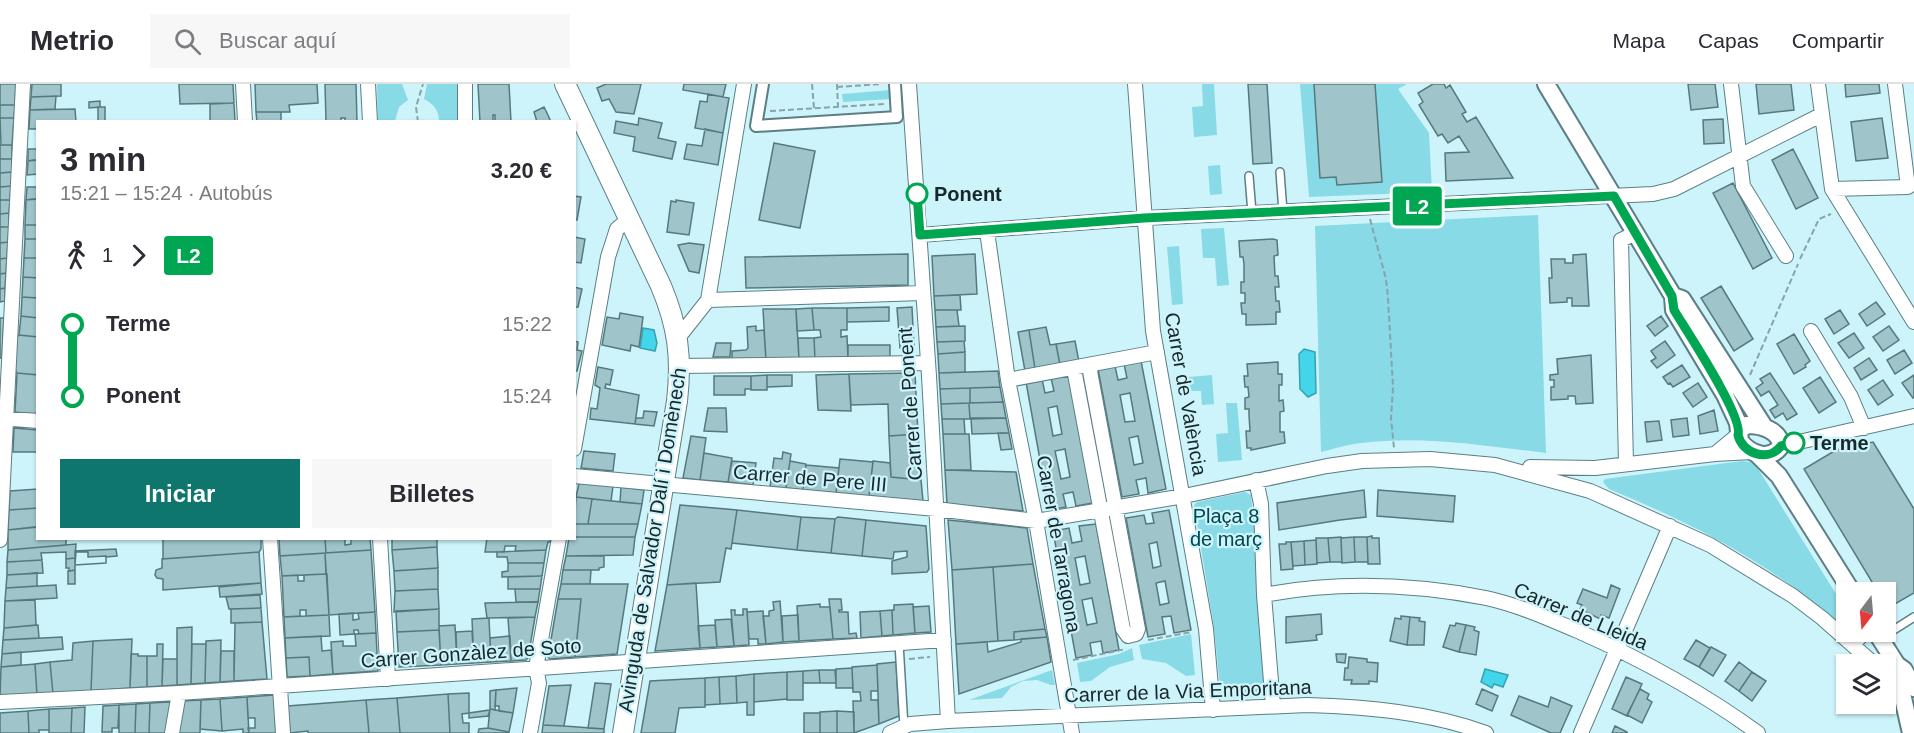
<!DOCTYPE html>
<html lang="es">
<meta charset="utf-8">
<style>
body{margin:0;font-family:Arial,sans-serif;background:#f7f7f7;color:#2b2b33;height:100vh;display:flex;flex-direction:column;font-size:22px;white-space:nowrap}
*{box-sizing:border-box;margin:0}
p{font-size:20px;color:#7c7c81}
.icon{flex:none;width:33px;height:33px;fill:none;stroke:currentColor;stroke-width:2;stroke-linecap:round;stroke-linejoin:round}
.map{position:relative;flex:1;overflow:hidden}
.details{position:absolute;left:36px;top:36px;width:540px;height:420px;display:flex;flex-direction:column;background:#fff;border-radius:0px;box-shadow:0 2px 4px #0004}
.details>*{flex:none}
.badge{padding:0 12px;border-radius:4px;font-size:21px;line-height:39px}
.needle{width:39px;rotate:196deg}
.fabs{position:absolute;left:1836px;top:498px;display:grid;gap:12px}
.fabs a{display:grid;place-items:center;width:60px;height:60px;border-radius:0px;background:#fff;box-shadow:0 2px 4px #0004;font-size:30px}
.map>.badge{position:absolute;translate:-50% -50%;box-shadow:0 0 0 3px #fff}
.legs{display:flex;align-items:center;gap:9px;height:66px;padding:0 24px;font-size:20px}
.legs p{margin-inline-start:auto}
.headline{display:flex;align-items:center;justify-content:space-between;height:102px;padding:0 24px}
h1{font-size:33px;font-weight:700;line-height:45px}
.cta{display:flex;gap:12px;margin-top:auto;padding:12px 24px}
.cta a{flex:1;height:69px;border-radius:0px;background:#0f766e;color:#fff;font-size:24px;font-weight:700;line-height:69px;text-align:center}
.cta a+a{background:#f7f7f7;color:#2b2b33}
ul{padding:0 24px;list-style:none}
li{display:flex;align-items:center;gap:21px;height:72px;font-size:22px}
li i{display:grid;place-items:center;width:9px;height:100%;margin:0 8px;background:currentColor}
li i::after{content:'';width:15px;height:15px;margin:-8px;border:4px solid;border-radius:50%;background:#fff}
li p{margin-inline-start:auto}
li:first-child i{background:linear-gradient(#0000 50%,currentColor 0)}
li:last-child i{background:linear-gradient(currentColor 50%,#0000 0)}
header{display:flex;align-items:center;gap:36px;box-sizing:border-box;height:84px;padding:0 30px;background:#fff;border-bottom:2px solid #e1e1e2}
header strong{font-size:28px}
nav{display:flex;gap:33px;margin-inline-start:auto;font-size:21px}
.search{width:420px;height:54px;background:#f7f7f7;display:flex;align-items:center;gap:15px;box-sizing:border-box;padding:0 21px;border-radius:0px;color:#7c7c81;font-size:22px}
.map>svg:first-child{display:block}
.green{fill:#88dae6}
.water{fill:#43d5e9;stroke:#36a1b0;stroke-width:1.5}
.building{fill:#9fc4ca;stroke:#55797e;stroke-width:1.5;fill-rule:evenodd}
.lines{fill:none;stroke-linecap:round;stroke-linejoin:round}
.service-casing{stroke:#5b7f84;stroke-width:10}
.pedestrian-casing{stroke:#5b7f84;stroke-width:14}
.minor-casing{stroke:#5b7f84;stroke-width:16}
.tertiary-casing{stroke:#5b7f84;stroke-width:20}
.secondary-casing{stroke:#5b7f84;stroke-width:22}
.path{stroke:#86a4a9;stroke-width:2;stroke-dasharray:6 3;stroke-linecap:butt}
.service{stroke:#fff;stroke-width:7}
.pedestrian{stroke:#fff;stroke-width:10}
.minor{stroke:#fff;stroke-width:14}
.tertiary{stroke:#fff;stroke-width:16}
.secondary{stroke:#fff;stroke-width:20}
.line-1-casing{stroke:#fff;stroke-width:14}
.line-1{stroke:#00a651;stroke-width:9}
.stop-1-dot{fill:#fff;stroke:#00a651;stroke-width:3}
.labels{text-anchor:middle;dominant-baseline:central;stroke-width:4.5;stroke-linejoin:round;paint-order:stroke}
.stop-label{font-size:20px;font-weight:bold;fill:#18272a;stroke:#cdf4fb;text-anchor:start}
.street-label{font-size:20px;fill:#18272a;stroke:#cdf4fb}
.park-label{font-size:20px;fill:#02464e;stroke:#cdf4fb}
</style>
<header>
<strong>Metrio</strong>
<div class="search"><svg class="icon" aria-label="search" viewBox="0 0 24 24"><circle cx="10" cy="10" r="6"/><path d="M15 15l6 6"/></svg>Buscar aquí</div>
<nav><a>Mapa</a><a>Capas</a><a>Compartir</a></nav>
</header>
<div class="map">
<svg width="1914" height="649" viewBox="0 0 1914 649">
<rect width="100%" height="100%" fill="#cdf4fb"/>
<path class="green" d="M377 0H402L408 16 399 23 395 37H378Z
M427 0H458L460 37H439C439 27 434 20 424 15Z
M1202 0H1214L1217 51 1194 53 1192 23 1203 22Z
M1300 0H1407L1398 5 1429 49 1432 108 1309 113Z
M891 6V15L843 18 842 10Z
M1220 81 1222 110 1210 111 1208 82Z
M1538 131 1546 369C1485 362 1423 351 1362 359 1348 360 1334 365 1321 368L1315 142Z
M1224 144 1229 201 1217 202 1215 174H1203L1201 145Z
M1179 162 1183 220 1172 221 1167 163Z
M1212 291 1214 320 1202 321 1201 307H1190L1189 293Z
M1226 319H1237L1242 376 1218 378 1216 350 1228 349Z
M1742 377 1751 378 1755 380 1846 526V546C1829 531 1811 516 1793 503 1737 462 1672 431 1609 405L1603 398 1605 395Z
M1245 408 1251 411 1258 479 1265 609 1264 612 1224 614 1221 612 1214 544 1194 421 1197 418Z
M1191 550 1195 591 1186 592 1166 579 1142 575 1139 561Z
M1132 564 1134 576 1110 583 1091 597 1080 598 1077 579 1119 570Z
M1052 586 1055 601H1051L1037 596 1023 597 1011 603 1002 614 969 616Z"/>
<path class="water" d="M643 244 654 246 657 259 655 267 640 264Z
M1304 265 1315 268 1316 309 1308 313 1300 305 1299 270Z
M1485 585 1508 591 1503 603 1494 600 1492 604 1481 598Z"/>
<path class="building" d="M0 0H16L15 21H0Z
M32 0H61V12L31 13Z
M179 0H233L234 19 180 20Z
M255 0H317L318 19 289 21 290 28H256Z
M325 0H356L357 38H345V34H341V38H326Z
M478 0H509L511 38H495V31H493V38H480Z
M606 0H641L634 30 616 28 609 15 602 17 597 4Z
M684 0H726L723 13 683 6Z
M1248 0H1267L1272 79 1253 80Z
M1314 0H1375L1382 98 1337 101 1336 93 1320 94Z
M1433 0H1444L1446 4 1450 1 1466 28 1462 30 1467 38 1476 33 1513 94 1446 97 1445 69 1469 68 1459 52 1448 59 1442 50 1438 52 1419 21 1423 18 1418 9Z
M1688 0H1715L1718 23 1691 26Z
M1756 0H1791L1794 26 1759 30Z
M1845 0H1879L1880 9 1846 13Z
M708 10 729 14 723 49 695 44 700 17 707 18Z
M56 12 55 25 30 26 31 13Z
M100 17V23L89 24V18Z
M234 19 235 38H210V20Z
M0 21H15L14 34H0Z
M98 23H105V38H98Z
M544 23 547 29 551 38H537L534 28Z
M75 25 76 38H38V45H29L30 26Z
M256 28H281V37L319 38H257Z
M0 34H14L12 61H1Z
M639 34 662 39 658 54 676 58 672 75 633 67 635 53 614 49 616 37 638 41Z
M1882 34 1888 74 1856 77 1851 38Z
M1723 35 1724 59 1704 60 1703 36Z
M705 45 723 49 718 81 684 75 687 60 702 62Z
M774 59 815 67 800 144 759 136Z
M0 61H12V75H0Z
M28 65H38V76L28 77Z
M1793 65 1818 114 1796 125 1772 76Z
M0 75H12V88L0 89Z
M33 76H38V90L27 91 28 77Z
M12 88 11 102 0 103V89Z
M1733 99 1772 174 1753 185 1713 109Z
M11 102 10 116H0V103Z
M27 103H38V115L26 116Z
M574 112 581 113 577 136 574 135Z
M33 115H38V141H25L26 116Z
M0 116H10L9 129 0 130Z
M676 116 694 119 689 151 667 148 671 117 676 118Z
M9 129V143H0V130Z
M25 141H38V155H25Z
M0 143H9L8 158 0 159Z
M574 153 585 155 581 179 574 178Z
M25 155H38V174H24Z
M1273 155 1277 156 1278 171 1274 172 1275 192H1278L1279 203H1275L1276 217H1279L1280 228H1276V240L1246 241V230H1242L1241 219H1245V209H1241V198H1244V180L1243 173H1240L1239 157Z
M8 158 7 174 0 175V159Z
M689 159 704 161 699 189 689 187 678 161Z
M908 170V201L746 204 745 173Z
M975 170 977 210 934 212 932 172Z
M1586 170 1589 222H1572V214H1567V218L1550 219 1549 194H1552L1551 175H1565V179H1573V171Z
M7 174 6 189 0 190V175Z
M24 174H38V194L23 193Z
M6 189 5 204 0 205V190Z
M23 193 38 194V214L22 213Z
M1721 202 1753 255 1734 267 1701 214Z
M574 203 582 205 578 223H574Z
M5 204V217L0 218V205Z
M960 211 961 226H935L934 212Z
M22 213 38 214V234L21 232Z
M1876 218 1885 230 1867 242 1859 230Z
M889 223V237L847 238V224Z
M912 223 914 263 900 264 897 224Z
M812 224 814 246 797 247 796 225Z
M812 224H847V246H841V253L847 252 848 276H815L814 254 821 253 820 246H814Z
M763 225H796L799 276 766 277Z
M935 226H957L959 242 936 243Z
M1840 226 1849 240 1834 250 1825 235Z
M620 229 643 233 639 263 631 261 630 267 602 261 607 233 619 235Z
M21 232 38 234V253L19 251Z
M1661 232 1668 242 1655 252 1647 242Z
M0 234H4L2 274H0Z
M756 242V247L764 246 766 277H732V267L746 266 748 264 747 243Z
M965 242V257L937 258 936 243Z
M1889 242 1899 256 1883 267 1873 253Z
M1046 243 1050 261 1056 260 1060 281 1035 285 1029 246Z
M1029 246 1035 285 1025 287 1018 248Z
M1854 249 1864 264 1849 274 1838 259Z
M1794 250 1810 277 1805 281 1806 283 1794 290 1777 260Z
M19 251 38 253V291L17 289 15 286 17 253Z
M798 254H814L815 276H799Z
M574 257 578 258 577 266 582 267 577 287H574Z
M964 257 965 268 938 270 937 258Z
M1075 257 1079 278 1060 281 1056 260Z
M1665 257 1675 271 1657 284 1651 277 1656 274 1651 267Z
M716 259H731L730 273H713Z
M848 261H890V275L848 276Z
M1904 266 1912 279 1895 290 1887 276Z
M965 268V288L939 289 938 270Z
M1591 271 1593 319 1576 320 1575 312H1568V315L1551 316V303H1554V296H1550V291L1558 290 1557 275Z
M1869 274 1877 286 1861 296 1854 284Z
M1141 277 1166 405 1148 409 1146 394 1136 396 1139 410 1122 413 1098 285 1115 282 1118 296 1127 294 1124 280ZM1130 309 1135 337 1125 338 1120 311ZM1138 352 1143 379 1134 381 1129 354Z
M1278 278V290H1282V301H1279V317L1283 316 1284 327 1280 328V348H1284L1285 359 1251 366V364H1247L1246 347H1250L1249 331V325H1245V314L1249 313 1248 303H1245L1244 292H1248L1247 280Z
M1682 281 1690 293 1673 303 1670 299 1668 300 1663 293Z
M598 283 613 286 610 301 606 300 605 304 639 311 635 340 590 335 591 324 597 325 600 304 595 301Z
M998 287 1000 303 940 305 939 289Z
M17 289 38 291V331L15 328Z
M915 289 918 350 889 352 888 320 851 321 849 290Z
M1770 289 1797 330 1787 336 1783 329 1775 334 1770 326 1778 321 1769 307 1761 312 1756 304 1763 299 1760 295Z
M849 290 851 327 818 326 816 291Z
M1069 290 1093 419 1076 422 1073 408 1063 410 1066 423 1049 426 1026 298 1042 295 1045 309 1054 307 1051 294ZM1057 322 1062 350 1053 352 1048 324ZM1065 365 1070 393 1061 395 1055 367Z
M767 291V306H751V292Z
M767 291H792V302L767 303Z
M1914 291V313L1913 314 1902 299Z
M714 292H751V305H745V311H714Z
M1820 293 1836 318 1819 329 1803 304Z
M1883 296 1893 311 1878 321 1868 306Z
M1698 299 1707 313 1693 323 1683 309Z
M1000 303 1003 318 970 319V304Z
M970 304V319L941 320 940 305Z
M1003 318 1006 334 970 335 969 319Z
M969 319 970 335H942L941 320Z
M708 324H726L727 348 704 347Z
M1714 326 1718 347 1700 350 1698 332Z
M644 327 657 328 654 342 635 340 636 334H643Z
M971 334H1006L1009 349 972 350Z
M1687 334 1689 351 1673 353 1671 336Z
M942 335H964L965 350H943Z
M1659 337 1662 356 1647 358 1645 338Z
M14 344 38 346V368H13Z
M998 349H1009L1012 365 1001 366Z
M918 350 921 396 891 393 889 352Z
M943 350H969L971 386H945Z
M691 352 706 354 700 396 683 394Z
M1873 358 1914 425V509L1888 524 1886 520V508H1878L1804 385 1836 366Z
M584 367 615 370 613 387 581 384Z
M783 368 791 370 786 404 770 403 774 374 782 375Z
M704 369 732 374 728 398 700 396Z
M840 375 873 378 869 412 836 409Z
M732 377 756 379 753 401 728 398Z
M790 377 806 380 803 406 786 404Z
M873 377 890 379 891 393 921 396 923 417 869 412Z
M806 381 839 384 836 409 803 406Z
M945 386 1016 388 1023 427 947 420Z
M579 399 613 402 611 417 576 413Z
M621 403 644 406 642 420 620 418Z
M38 405V424L9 426 10 407Z
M1364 406 1366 433 1340 436 1279 446 1277 419Z
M1378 406 1455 412 1453 438 1377 432Z
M576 413 592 415 588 440H574Z
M592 415 642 420 638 440H588Z
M680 421 737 426 731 465 726 464 720 498 667 501Z
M38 424V443L8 446 9 426Z
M737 426 801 433 797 466 732 459Z
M1169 426 1191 546 1174 549 1171 532 1162 533 1165 550 1148 553 1126 434 1144 431 1146 440 1154 439 1152 429ZM1157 458 1161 482 1153 484 1149 460ZM1165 497 1169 519 1160 521 1156 499Z
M801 433 835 435 831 469 797 466Z
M838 433 866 436 862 472 831 469 835 435Z
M866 436 926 442 929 485 927 488 892 490V477L907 473V467L894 468 893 475 862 472Z
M948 436 1027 444 1033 480 952 486Z
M574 440H638L635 453H574Z
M1096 440 1119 566 1103 569 1101 557 1090 559 1092 571 1076 574 1053 447 1069 444 1072 459 1082 457 1079 442ZM1085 472 1090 499 1080 501 1075 474ZM1092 514 1097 539 1087 541 1082 516Z
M34 443H38V454H66V461L8 466V446Z
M1372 452V454H1379L1380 480H1368L1367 453Z
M574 453H635L633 471 566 472 569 454Z
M1341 453 1342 478H1330L1328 454Z
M1354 453H1367L1368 478H1355Z
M1354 453 1355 478 1342 479 1341 454Z
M163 454H261V465L259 468 163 475Z
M279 454H325L326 469 280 472Z
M325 454H345V461L351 460V454H370L371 466 326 469Z
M392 454H437V463L392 466Z
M487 454H551L550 458H548L546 466 515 467 516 462H505L504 468H485Z
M1316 454H1328L1330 478 1317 479Z
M1316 456 1317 480 1305 481 1304 457Z
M1304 457 1305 481 1293 482 1291 458Z
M1286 458H1291L1293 485 1281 486 1279 460H1286Z
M76 460 75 474 66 475V468L41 469 42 476 7 478 8 466Z
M437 463 438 484 394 487 392 466Z
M116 465 117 472 106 473V479L75 481V467Z
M371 466 375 528 329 531 325 469Z
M546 466 544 479H508L507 473H497V468Z
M76 468H88V473L106 472V479L75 481Z
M259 468 261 499 163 506V495L157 494 155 491 156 486 162 484V475Z
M325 469 326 490 282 492 280 472Z
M566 472H604V483L599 484V486H563Z
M75 474V486L69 487V484H66V475Z
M42 476 43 489 7 491V478Z
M508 479H544L542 492 502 493V488L508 487Z
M1033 480 1045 545 1014 548V556L998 557 993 483Z
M993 483 998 557 956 560 952 486Z
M438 484V505L395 507 394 487Z
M75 486V500H68V487Z
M563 486H591L590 500H561Z
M37 489V502L6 504 7 491Z
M327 490 329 531 306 532V526H300V532L284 533 282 492 298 491V497H304V491Z
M542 492 540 505H508V493Z
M261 499 262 510 220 513 219 503Z
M696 499 700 564 655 567 667 501Z
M561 500H628L617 570 575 573 581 515H558Z
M56 501 57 514 5 517 6 504Z
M1611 501 1620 505 1609 534 1601 531 1600 535 1580 525 1582 521 1577 519 1583 505 1607 514Z
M438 505 439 525 394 528 395 507Z
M515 505H540L538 518H516Z
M260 511 261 524 229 525 226 513Z
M558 515H581L575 573 550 575 548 573Z
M829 515H841L842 526H839V528H848L849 550 856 549 857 554 833 555Z
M35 516 36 541 4 544 5 517Z
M780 517 783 558 766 560 763 532H769V527L774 526 773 518Z
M538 518 535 533 487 534 485 519Z
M820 520V523H830L833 555 799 557 797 522Z
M913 520 915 549 893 551 892 526H894V521Z
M929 522 931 548 915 549 913 523Z
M261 524 262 538 231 539V525Z
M439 525V546L397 548 396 527Z
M743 525H747L749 561 734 562 731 526H735V531H743Z
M892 526 893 551 882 552 880 527Z
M763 527 766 560H758V555H749L747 528Z
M880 527 882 552 861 554 860 528Z
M375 528 376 549 359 550 358 546H354V550L340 551 339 530 353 529V536L359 535 358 529Z
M1321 530 1322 550 1316 551 1317 556 1286 559V533Z
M329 531 330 552 285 554 284 533Z
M798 531 799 557 783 558 782 532Z
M1401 532 1410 533 1407 561 1390 557 1395 534 1401 535Z
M535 533 528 574 526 576 511 577 508 534Z
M1410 533 1420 534 1419 537 1425 538 1424 561H1407Z
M489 534 491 578 474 579 472 535Z
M731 535 734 562 717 563 715 536Z
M262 538 267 595 234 597 235 539Z
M1456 539 1466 541 1459 568 1443 563 1450 541 1455 542Z
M38 541 39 554 3 556 4 544Z
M455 541 457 580 441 581 439 542Z
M715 541 717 563 700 564 698 542Z
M1466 541 1475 543 1474 546 1479 548 1476 571 1459 568Z
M192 543 191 600 177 601V544Z
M1045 545 1047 553 1014 556V548Z
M439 546 441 581 399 583 397 548Z
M472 547 474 579 457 580 456 548Z
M376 549 378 587 333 590 331 558 343 557V562H356L355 550Z
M321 552 322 567 331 566 333 590 310 592 309 573 286 574 285 554Z
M510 552 511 577 491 578 490 554Z
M62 553 63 565 2 570 3 556Z
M1047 553 1051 578 959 610 956 560 987 558 988 568 1021 558V555Z
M132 555 130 604 91 607 93 557Z
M221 556 220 598 205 599 206 557Z
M1696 556 1710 564 1699 583 1684 575Z
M93 557 91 607 53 610 50 578 72 576 73 559Z
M157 560H163L162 602 147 603V572H157Z
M192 560H206L205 599 191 600Z
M1711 563 1726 571 1713 592 1699 583Z
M221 567H234V597L220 598Z
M21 568V581L1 583 2 570Z
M131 570H138V572H147V603L130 604Z
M1336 570H1346L1345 579 1337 578Z
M309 573 310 592 287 593 286 574Z
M1349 573 1367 575V578L1378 579 1377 598 1369 597V600H1351L1352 596H1344L1345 584H1348Z
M163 575H177V601L162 602Z
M50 578 53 610 37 611 35 580Z
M896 578 899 632 879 640 877 580Z
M1739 578 1752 588 1739 607 1725 597Z
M35 580 37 611 0 613 1 583Z
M877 581 878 607H871V616H878L879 640 854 649 853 617H861L860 608H853L852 583Z
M852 584 853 604H836V585Z
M819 586 820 599H803V587Z
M819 586H835L836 599H820Z
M803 587V616H787V588Z
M787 588V615L754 618V590Z
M1752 588 1766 597 1752 617 1739 607Z
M754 590V631H747V618L737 619 736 592Z
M736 592 737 619 720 620 719 593Z
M719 593 720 620 705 621V594Z
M1626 593 1642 600 1627 632 1612 625Z
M705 594V623L679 624 675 649H641L650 597Z
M595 599 611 600 604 645 588 644Z
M571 601 564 642 543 641 549 602Z
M517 604 513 629 499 627V622H495L496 606Z
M1482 605 1498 612 1492 627 1476 620Z
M1640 605 1649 610 1647 615 1652 618 1642 639 1627 631Z
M496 606 495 626 490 625V607Z
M469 609V629L462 630 463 639H469V649H450L448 610Z
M448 610 450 649H400L397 614Z
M274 611 276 649H249L248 644H255V634H248L247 613Z
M1519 612 1548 623 1551 613 1572 622 1560 649H1551L1511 631Z
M247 613 249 649H243V645L222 647 220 615Z
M397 614 400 649H369L366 616Z
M220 615 222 647 200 645 201 616Z
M201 616 200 649H177L182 617Z
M366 616 369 649H308V647L290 649 288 622Z
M169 618 171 620 166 649H149L150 619Z
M150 619 149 649H135L136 620Z
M136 620 135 649H119V621Z
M119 621 118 644H112V648H102L103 622Z
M85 623 84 649H71L72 624Z
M72 624 71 649H49V625Z
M49 625V646H39V649H29L28 627Z
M490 625 513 629 509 648 488 644Z
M490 626 488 632 469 634V629Z
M28 627 29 649H0V629Z
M837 627 854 628V649H837Z
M837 627V649H820V628Z
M804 629H820V649H804Z
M543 641 564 642 604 645V649H542Z
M1615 642 1627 648V649H1612Z
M488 644 509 648V649H478L479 645Z"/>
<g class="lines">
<defs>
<path id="service" d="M1280 88 1283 128
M1249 92 1252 129
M1886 543 1892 547 1914 533
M899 559 904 643"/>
<path id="pedestrian" d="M763 0 756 42 897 33 895 0"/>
<path id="minor" d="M243 0 245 38
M368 0 370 38
M465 0V38
M909 0 929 292 948 637
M1135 0 1153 247 1206 545 1213 626
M1731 0 1743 102 1786 172
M1818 0 1832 105 1914 238
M1832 105 1908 103 1895 0
M987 147 1008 296 1036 437 1072 649
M920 151 1144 134 1653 110 1674 105 1821 31
M708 216 923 209
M1811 247 1851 313 1864 344
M678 254 708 216 744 0
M680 282 928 279
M1074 285 1123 545 1128 552 1136 550 1138 545 1089 282
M1008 296 1157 268
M0 334 38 337
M1781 362 1914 332
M574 365 608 173 617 145 629 135
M1715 370 1738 351
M1626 380 1621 156 1636 149
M1530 383 1595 384 1715 370 1751 368
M574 392 936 425 1036 437 1184 412 1327 382 1362 377 1430 375 1495 381 1590 407 1710 461 1793 512 1822 534 1874 580
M1256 396 1261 420 1264 511 1273 622
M270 454 283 649
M380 454 388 595
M0 456 23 0
M1264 511C1338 497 1413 500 1486 514 1518 521 1550 535 1580 548 1643 576 1703 609 1758 649
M1844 553 1857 556 1865 548
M0 618 179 609 944 556
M172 649 179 609
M530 649 539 599 536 584 559 454
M890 649 910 640 948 637 1307 621C1368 623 1428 628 1486 649
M1581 649 1670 442"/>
<path id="tertiary" d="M1546 0 1673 212 1674 226 1725 311 1738 339 1740 357C1750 370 1769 378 1781 362 1780 346 1761 341 1747 341L1740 346
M1673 212 1682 215 1765 344
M1758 371 1779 392 1852 508
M1876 548 1897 581 1904 586 1914 604
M1897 581 1894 598 1903 614 1911 649"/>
<path id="secondary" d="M565 0 661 202C678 242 682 274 677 317L623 649"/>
</defs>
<use href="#service" class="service-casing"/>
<use href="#pedestrian" class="pedestrian-casing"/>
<use href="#minor" class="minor-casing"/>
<use href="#tertiary" class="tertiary-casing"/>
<use href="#secondary" class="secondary-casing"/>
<path class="path" d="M812 0 814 24
M837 0 838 23
M837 3 882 0
M770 27 884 20
M418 38 416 23 423 0
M1370 135 1386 195 1388 214 1393 303 1391 334 1394 364
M1800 175 1819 135 1831 130
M1750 291 1798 180
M1148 556 1192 548
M909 575 929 573V572
M1073 576 1126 565
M1226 608 1259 606"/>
<use href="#service" class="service"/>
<use href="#pedestrian" class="pedestrian"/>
<use href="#minor" class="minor"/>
<use href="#tertiary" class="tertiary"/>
<use href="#secondary" class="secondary"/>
</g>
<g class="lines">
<defs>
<path id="line-1" d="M917 110 920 151 1144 134 1614 112 1672 212 1674 226C1686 246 1744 333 1738 351 1742 369 1768 379 1781 362L1794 359"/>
</defs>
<use href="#line-1" class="line-1-casing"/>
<use href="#line-1" class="line-1"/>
</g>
<g class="stop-1-dot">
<circle cx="917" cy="110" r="10"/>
<circle cx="1794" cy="359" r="10"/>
</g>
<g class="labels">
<g class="stop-label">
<text x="934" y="110">Ponent</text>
<text x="1810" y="359">Terme</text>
</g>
<g class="street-label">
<text transform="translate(1186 310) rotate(80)">Carrer de València</text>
<text transform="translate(910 320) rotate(-94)">Carrer de Ponent</text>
<text transform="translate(810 394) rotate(5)">Carrer de Pere III</text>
<text transform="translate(652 456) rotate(-81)">Avinguda de Salvador Dalí i Domènech</text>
<text transform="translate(1059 460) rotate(80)">Carrer de Tarragona</text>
<text transform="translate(1581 532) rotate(23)">Carrer de Lleida</text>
<text transform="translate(471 569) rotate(-4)">Carrer Gonzàlez de Soto</text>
<text transform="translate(1188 607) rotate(-2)">Carrer de la Via Emporitana</text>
</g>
<g class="park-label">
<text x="1226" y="432">Plaça 8<tspan x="1226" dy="23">de març</tspan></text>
</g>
</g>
</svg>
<div class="fabs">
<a><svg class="needle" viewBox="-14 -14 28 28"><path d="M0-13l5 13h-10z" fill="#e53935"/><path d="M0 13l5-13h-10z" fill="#7c7c81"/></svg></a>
<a><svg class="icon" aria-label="layers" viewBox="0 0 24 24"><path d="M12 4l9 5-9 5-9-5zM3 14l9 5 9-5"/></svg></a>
</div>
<b class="badge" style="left:1417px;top:122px;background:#00a651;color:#fff">L2</b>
<section class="details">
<div class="headline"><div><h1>3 min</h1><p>15:21 – 15:24 · Autobús</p></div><b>3.20 €</b></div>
<div class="legs"><svg class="icon" aria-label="walk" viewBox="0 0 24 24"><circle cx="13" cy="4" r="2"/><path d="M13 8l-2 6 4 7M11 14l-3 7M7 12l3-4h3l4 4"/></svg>1<svg class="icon" aria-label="forward" viewBox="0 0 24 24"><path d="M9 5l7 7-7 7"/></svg><b class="badge" style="background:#00a651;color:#fff">L2</b></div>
<ul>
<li><i style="color:#00a651"></i><b>Terme</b><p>15:22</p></li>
<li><i style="color:#00a651"></i><b>Ponent</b><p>15:24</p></li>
</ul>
<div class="cta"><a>Iniciar</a><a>Billetes</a></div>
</section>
</div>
